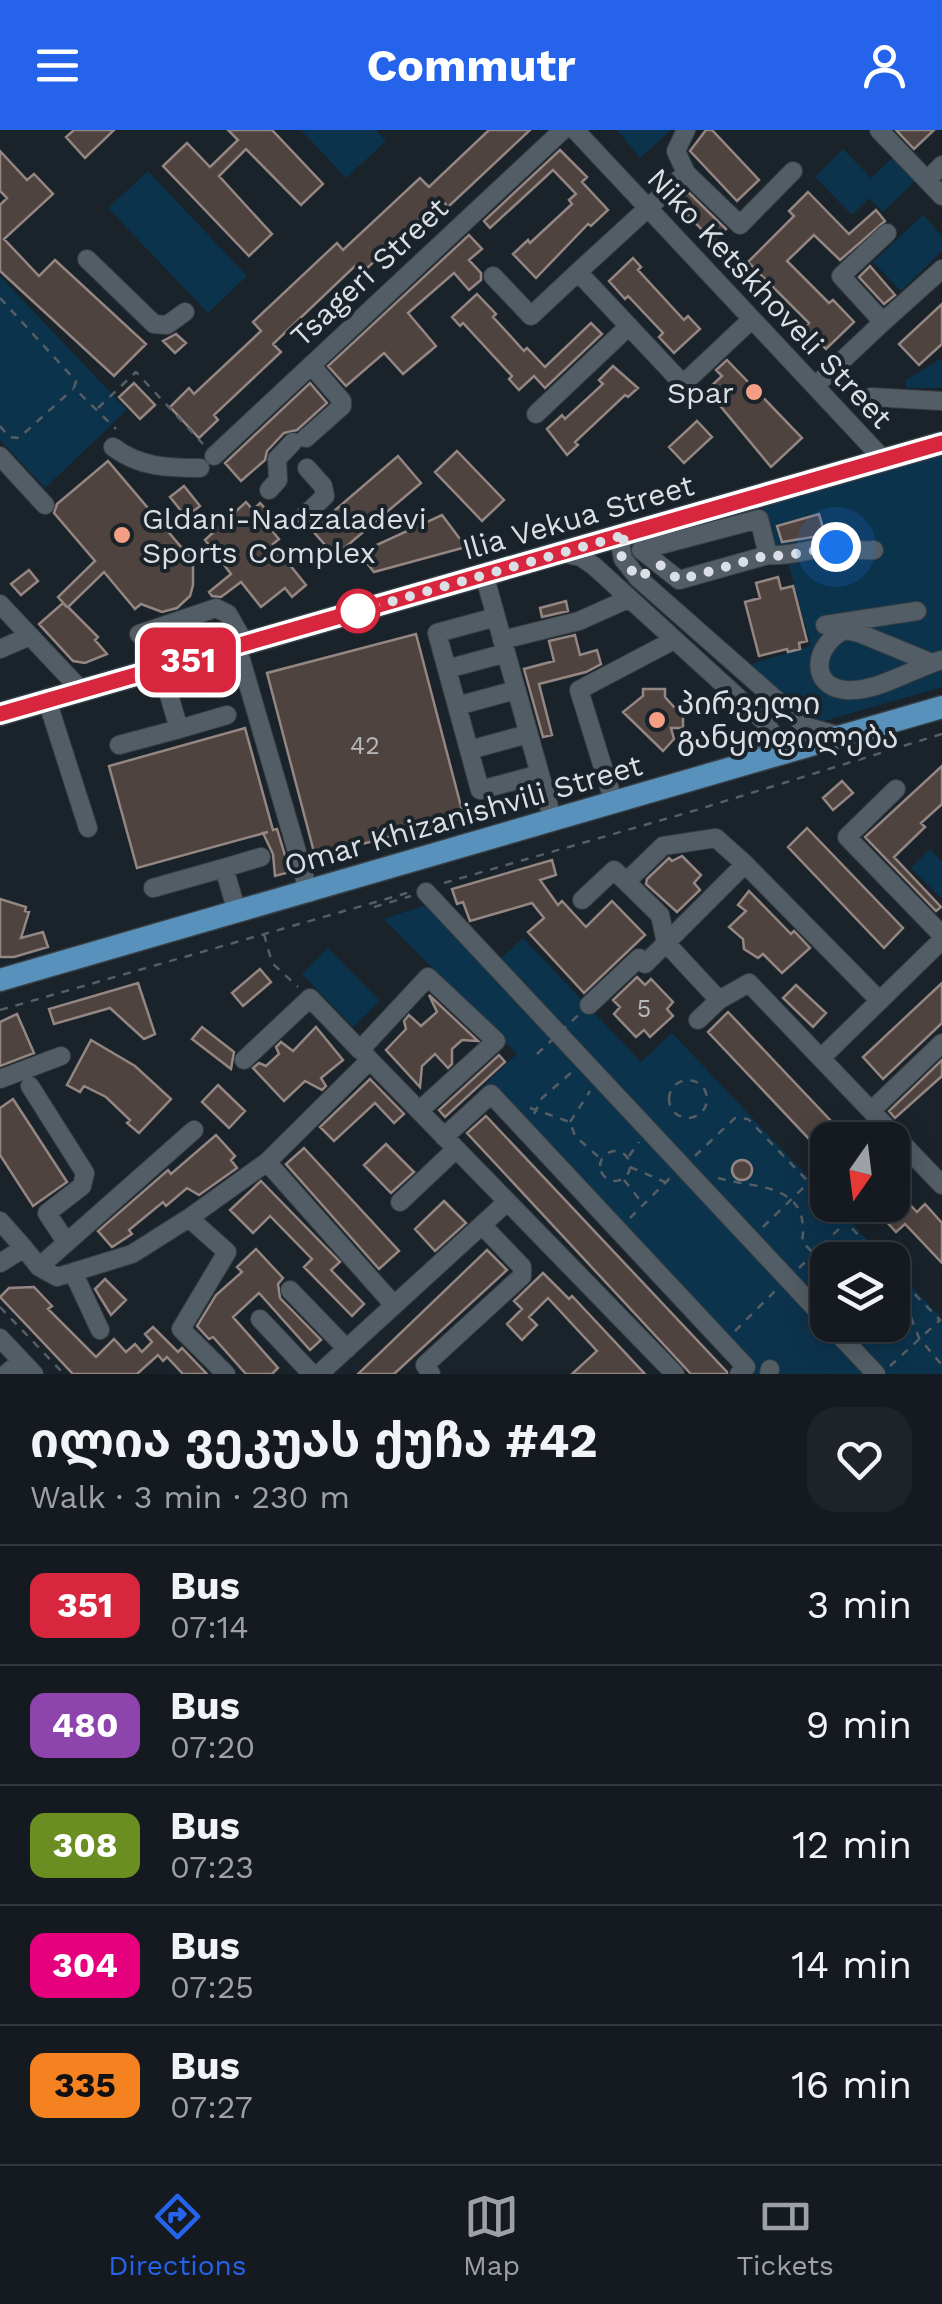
<!DOCTYPE html>
<meta charset="utf-8">
<style>
body{margin:0;font-family:"Work Sans","Noto Sans Georgian",sans-serif;background:#1d2329;color:#f1f3f6;height:100vh;display:flex;flex-direction:column;font-size:38px;white-space:nowrap}
*{box-sizing:border-box;margin:0}
p{font-size:32px;color:#9da1a5}
.icon{flex:none;width:55px;height:55px;fill:none;stroke:currentColor;stroke-width:2;stroke-linecap:round;stroke-linejoin:round}
.map{position:relative;height:1244px;overflow:hidden}
.sheet{display:flex;flex-direction:column;background:#141a20;flex:1}
.sheet>*{flex:none}
.badge{padding:0 20px;border-radius:15px;font-size:35px;line-height:65px}
.needle{width:65px;rotate:194deg}
.fabs{position:absolute;left:810px;top:992px;display:grid;gap:20px}
.fabs a{display:grid;place-items:center;width:100px;height:100px;border-radius:20px;background:#141a20;box-shadow:0 5px 25px #0003,0 0 0 2px #33383e;font-size:50px}
.you{position:absolute;width:50px;height:50px;margin:-25px;border:8px solid #fff;border-radius:50%;background:#1a73e8;box-shadow:0 0 0 15px #1a73e833}
.map>.badge{position:absolute;translate:-50% -50%;box-shadow:0 0 0 5px #fff}
.round{display:grid;place-items:center;flex:none;width:105px;height:105px;border-radius:30px;background:#1d2329}
.head{display:flex;align-items:center;justify-content:space-between;height:170px;padding:0 30px}
h1{font-size:48px;font-weight:700;line-height:75px}
ul{padding:0;list-style:none}
li{display:flex;align-items:center;gap:30px;height:120px;padding:0 30px;border-top:2px solid #33383e}
li div{flex:1}
li b{display:block;font-size:38px}
li em{font-style:normal}
li .badge{min-width:110px;font-weight:700;text-align:center}
header{display:flex;justify-content:space-between;align-items:center;height:130px;padding:0 30px;background:#2563eb;color:#fff;font-size:45px;font-weight:700}
.menu{display:flex;justify-content:space-around;align-items:center;height:140px;border-top:2px solid #33383e;background:#141a20;font-size:28px;color:#9da1a5}
.menu a{display:grid;justify-items:center;gap:5px}
.menu .current{color:#2563eb}
.map>svg:first-child{display:block}
.green{fill:#0c334c}
.building{fill:#4f433f;stroke:#948682;stroke-width:2.5}
.lines{fill:none;stroke-linecap:round;stroke-linejoin:round}
.minor-casing{stroke:#383f44;stroke-width:20}
.major-casing{stroke:#383f44;stroke-width:25}
.path{stroke:#565e65;stroke-width:2.5;stroke-dasharray:8 8;stroke-linecap:butt}
.minor{stroke:#535d65;stroke-width:18}
.major{stroke:#5892bc;stroke-width:22}
.path-bridge{stroke:#565e65;stroke-width:2.5;stroke-dasharray:8 8;stroke-linecap:butt}
.line-casing{stroke:#fff;stroke-width:22}
.line{stroke:#d7263d;stroke-width:15}
.walk{stroke:#d9dfe4;stroke-width:10;stroke-dasharray:0 18}
.poi-dot{fill:#f49e86;stroke:#1a232a;stroke-width:4}
.stop-dot{fill:#fff;stroke:#d7263d;stroke-width:5}
.labels{text-anchor:middle;dominant-baseline:central;stroke-width:8;stroke-linejoin:round;paint-order:stroke}
.number-label{font-size:25px;fill:#b6b8bb}
.street-label{font-size:30px;fill:#d9dfe4;stroke:#1a232a}
.poi-label{font-size:30px;fill:#d9dfe4;stroke:#1a232a;text-anchor:start}
</style>
<header><svg class="icon" aria-label="menu" viewBox="0 0 24 24"><path d="M4 6h16M4 12h16M4 18h16"/></svg>Commutr<svg class="icon" aria-label="person" viewBox="0 0 24 24"><circle cx="12" cy="8" r="4"/><path d="M4 21q1-7 8-7t8 7"/></svg></header>
<div class="map">
<svg width="942" height="1244" viewBox="0 0 942 1244">
<rect width="100%" height="100%" fill="#1a232a"/>
<path class="green" d="M301 0H376L386 11 346 48Z
M617 0H671L640 28Z
M843 19 871 48 895 25 918 48 883 82 869 68 852 85 815 47Z
M148 41 247 146 208 183 108 78Z
M923 85 942 106V121L901 161 873 132Z
M0 146 127 280 45 358 0 310Z
M942 228V258H906V250Z
M942 325V557L821 592 807 587 751 534 811 516 787 429 777 431 762 377Z
M930 719 942 732V769L911 738Z
M441 770 496 833 523 808 641 932 672 903 827 1067 828 1075H835L886 1130H828V1195H892L893 1136 942 1189V1244H748L478 961 517 924 384 789Z
M328 818 380 871 353 897 302 844Z"/>
<path class="building" d="M74 0H114L85 28 66 7Z
M228 0H272L323 54 301 75 246 19 219 46 272 104 249 126 163 36 187 13 210 37 238 10Z
M489 0H530L448 77 441 69 363 142 356 135 273 214 281 222 214 285 218 290 199 308 170 277 189 258 194 264 261 201 253 192 337 113 343 120 420 48 429 57Z
M706 0H712L759 50 737 71 690 21Z
M896 0H934L914 19Z
M560 20 587 47 582 52 608 80 591 96 588 94 536 148 513 124 528 110 530 113 572 74 569 70 576 64 553 40 490 98 484 91Z
M0 21 27 50 34 44 53 64 4 109 39 146 55 130 146 214 114 246 0 141V75L7 68 0 61Z
M686 60 726 99 713 111 674 71Z
M808 62 849 104 876 80 885 91 840 130 814 105 787 131 829 173 833 170 854 192 826 219 805 197 809 193 748 132 794 86 789 81Z
M469 105 482 119 469 130 481 143V150L469 160 454 143 408 183 436 216 403 244 384 223 346 256 328 236Z
M633 128 641 137 638 140 684 190 688 186 700 199 674 223 659 207 663 203 628 166 625 169 609 151Z
M870 136 895 165 884 174 859 147Z
M477 164 496 184 493 187 524 221 527 218 545 237 591 193 602 204 545 258 534 246 519 260 509 249 512 246 463 193 460 196 452 187Z
M942 174V214L919 235 899 214Z
M176 204 186 213 175 223 163 211Z
M727 230 802 308 771 337 707 260 722 246 716 240Z
M613 236 638 258 628 267 625 265 575 312 578 315 567 325 547 299 562 285 565 289 603 254 599 250Z
M134 253 155 275 140 289 119 267Z
M310 253 327 273 297 300 284 303 267 321 265 330 241 351 225 333Z
M697 291 712 307 684 333 669 317Z
M457 321 504 370 482 391 435 342Z
M398 326 421 353 335 426 312 400Z
M108 331 193 431V455L190 466 177 478 162 482 141 474 135 479 104 442 68 477 98 507 95 510 107 524 85 533 73 531 39 494 63 473 67 477 58 467 95 431 54 383 57 374Z
M184 356 200 376 186 387 170 367Z
M246 372 253 380 260 373 281 395 273 402 279 409 273 414 306 455 292 467 285 458 261 477 241 452 221 467 212 466 209 462 231 444 205 410Z
M819 384 825 405 782 412 777 396Z
M442 385 466 417 374 442 359 423Z
M29 440 38 451 21 465 11 454Z
M778 447 781 459 793 456 807 511 799 513 800 519 788 522 787 519 759 526 745 472 760 468 756 453Z
M566 471 568 481 542 487 540 478Z
M416 504 464 688 315 726 267 543Z
M575 505 580 525 597 520 601 534 586 542 539 554 552 605 543 607 524 539 554 531 549 511Z
M643 559H665V567L674 577 683 576V598H671L674 609 663 621 623 582 643 566Z
M245 598 273 700 277 699 290 742 275 746 273 724 263 703 268 702 137 738 109 636Z
M942 636V674L921 693 925 697 894 727 941 777 936 781 865 707Z
M842 651 853 663 833 680 823 668Z
M807 698 903 798 884 818 788 717Z
M682 726 701 745 694 753 700 760 677 782 646 754 647 749 669 728 672 731Z
M552 730 556 745 540 750 558 775 562 771 586 797 612 771 645 805 584 863 528 802 544 788 532 773 470 791 463 772 457 774 452 759Z
M749 761 791 804 794 801 810 818 782 843 763 824 758 828 744 819 743 809 729 797 746 781 738 775Z
M0 769 26 777 25 781 29 782 21 808 43 802 48 817 14 827H0Z
M260 839 271 852 243 876 232 863Z
M637 847 645 855 651 849 673 872 667 879 673 886 650 907 644 900 636 907 614 884 620 877 613 870Z
M138 853 155 904 144 909 110 878 54 894 49 879Z
M942 853V893L883 949 863 927Z
M796 855 826 883 813 897 783 868Z
M429 865 478 911 462 910 452 919V934L448 938 435 924 422 936 420 957 386 920 406 899 404 891 409 885 421 896 437 882Z
M728 882 849 1010H828V1029L708 902Z
M17 884 34 923 0 936V892Z
M202 897 234 922 231 939 192 909Z
M316 897 343 930 321 948 326 956 322 960 305 951 284 971 253 938 259 933 266 936 279 924 276 917 281 912 293 921Z
M91 910 135 936 171 969 139 1003 127 993 130 990 106 967 84 956 80 962 67 955Z
M499 925 505 932 445 987 439 980Z
M942 930V946L895 988 889 981Z
M370 949 404 984 394 993 375 973 334 1011 320 997Z
M218 955 245 981 229 998 202 972Z
M13 969 67 1052 33 1076 0 1025V978Z
M486 986 727 1242V1244H691L467 1003Z
M216 1005 235 1026 231 1030 237 1038 199 1065 187 1058 166 1076 163 1072 129 1100 132 1104 112 1117 98 1101 168 1040 171 1044Z
M386 1014 414 1042 391 1063 364 1035Z
M304 1018 399 1121 379 1139 286 1034Z
M732 1040a10 10 0 1 1 20 0a10 10 0 1 1-20 0Z
M261 1051 340 1132 331 1140 364 1174 352 1186 304 1137 312 1129 270 1086 253 1103 230 1080Z
M892 1056 917 1082 925 1074 942 1093V1133L905 1094 896 1102 871 1075H892Z
M444 1071 466 1093 435 1121 415 1099Z
M256 1119 283 1148 278 1154 280 1168 321 1210 310 1220 259 1163 233 1187 278 1238 272 1244H246L213 1207 209 1209 197 1196 216 1165 242 1142 237 1137Z
M487 1120 507 1140 394 1244H358Z
M543 1143 569 1169 572 1166 645 1244H572L597 1221 548 1168 529 1187 537 1195 522 1210 507 1194 522 1179 514 1171Z
M105 1149 126 1170 111 1185 95 1159Z
M34 1157 52 1176 48 1179 96 1227 114 1209 126 1222 135 1214 142 1222 152 1212 145 1204 153 1197 178 1222 182 1218 207 1244H183L167 1227 163 1231 158 1225 137 1244H73L0 1167 9 1158Z"/>
<g class="lines">
<defs>
<path id="minor" d="M575 0 884 330
M879 0 942 66
M686 43 740 95 793 41
M927 50 942 35
M87 129 154 194 167 195 185 182
M578 142 686 43 676 21 686 0
M493 146 531 186 578 142 683 254 752 189
M883 192 942 139
M815 256 883 192 841 146 887 103
M871 267 942 271
M536 284 629 196
M306 308 342 276V271L311 235
M113 317C139 337 168 338 200 338
M0 326 45 375
M214 326 563 0
M269 360 278 350 277 329 293 312
M759 389 768 425 679 450 641 420Z
M298 392 325 366 323 356 307 338
M628 404 620 414 623 429 638 448 807 597 840 606
M561 423 581 427 594 436 766 593 773 605 762 629
M768 425C790 427 811 418 833 417 848 417 859 422 874 420
M484 444 553 691
M0 474 81 560
M496 487 437 503 480 660 540 644
M825 495 917 481
M139 504 216 478 228 484 245 514
M502 510 579 491 628 469
M237 516 309 763
M0 519 30 506
M932 533 859 503 845 500C814 514 808 556 845 560 876 563 913 538 942 530
M161 538 179 599 227 585
M447 539 506 523
M47 570 88 698
M457 576 516 560
M119 615 179 599
M469 620 528 604
M896 659 847 707 942 805
M614 673 579 560 674 510
M224 738 261 727
M627 751 663 716 716 708 745 734
M153 758 224 738 237 782
M426 762 828 1192
M582 770 614 740 660 785 666 813 719 870
M645 834 745 734 880 871
M589 875 639 828
M698 890 719 870 749 853 942 1055
M364 924 675 1244
M822 927 942 810
M244 930 310 868 360 920 428 847 496 911 419 981
M0 949 61 926
M30 956 85 1043 82 1056 47 1083 66 1112
M872 980 942 913
M444 1007 491 964 746 1237 739 1244
M267 1032 394 1175
M400 1072 456 1019
M189 1088 227 1122 181 1199 226 1244
M0 1091 24 1118
M0 1133 24 1118 39 1137 57 1147 132 1124 189 1088 267 1032 369 931
M39 1137 194 1000
M73 1142 100 1200
M290 1160 347 1219
M260 1189 312 1244
M830 1195 876 1244
M0 1208 34 1244
M6 1244 21 1231
M319 1244 507 1072
M431 1244 425 1235 522 1146V1137L482 1095
M769 1244 770 1239"/>
<path id="major" d="M0 584 942 313
M0 850 942 577"/>
</defs>
<use href="#minor" class="minor-casing"/>
<use href="#major" class="major-casing"/>
<path class="path" d="M0 168 76 251 74 258 116 299
M98 278 136 242 203 314
M0 296 9 307 19 308 73 259
M444 753 693 681 942 604
M374 777 411 766
M264 804 272 833 298 857
M0 880 407 763
M669 969a19 19 0 1 1 38 0a19 19 0 1 1-38 0Z
M530 978 570 992 575 1006 602 1030
M534 984 542 968 572 942
M570 992 590 961
M600 1036a15 15 0 1 1 30 0a15 15 0 1 1-30 0Z
M629 1026 639 1012
M695 1026 735 988 748 989 828 1072
M630 1037 665 1052
M718 1048C758 1059 811 1053 802 1112L828 1137
M624 1050 643 1074
M830 1075 882 1130
M630 1088 670 1048
M763 1097 808 1053
M799 1138 846 1092
M892 1162 907 1177 919 1208 942 1235
M0 1177 64 1244
M735 1201 775 1161
M890 1236 940 1190 892 1141"/>
<use href="#minor" class="minor"/>
<use href="#major" class="major"/>
<path class="path-bridge" d="M537 924 589 875"/>
</g>
<g class="lines">
<defs>
<path id="line" d="M0 584 942 313"/>
</defs>
<use href="#line" class="line-casing"/>
<use href="#line" class="line"/>
<path class="walk" d="M358 481 628 404 620 414 622 429 638 448 660 435 679 450 768 425 783 426 836 417"/>
</g>
<g class="poi-dot">
<circle cx="754" cy="262" r="10"/>
<circle cx="122" cy="405" r="10"/>
<circle cx="657" cy="590" r="10"/>
</g>
<circle class="stop-dot" cx="358" cy="481" r="20"/>
<g class="labels">
<g class="number-label">
<text x="365" y="615">42</text>
<text x="644" y="878">5</text>
</g>
<g class="street-label">
<text transform="translate(369 142) rotate(-43)">Tsageri Street</text>
<text transform="translate(770 168) rotate(47)">Niko Ketskhoveli Street</text>
<text transform="translate(578 387) rotate(-16)">Ilia Vekua Street</text>
<text transform="translate(463 685) rotate(-16)">Omar Khizanishvili Street</text>
</g>
<g class="poi-label">
<text x="734" y="262" text-anchor="end">Spar</text>
<text x="142" y="388">Gldani-Nadzaladevi<tspan x="142" dy="34">Sports Complex</tspan></text>
<text x="677" y="573">პირველი<tspan x="677" dy="34">განყოფილება</tspan></text>
</g>
</g>
</svg>
<div class="fabs">
<a><svg class="needle" viewBox="-14 -14 28 28"><path d="M0-13l5 13h-10z" fill="#e53935"/><path d="M0 13l5-13h-10z" fill="#9da1a5"/></svg></a>
<a><svg class="icon" aria-label="layers" viewBox="0 0 24 24"><path d="M12 4l9 5-9 5-9-5zM3 14l9 5 9-5"/></svg></a>
</div>
<div class="you" style="left:836px;top:417px"></div>
<b class="badge" style="left:188px;top:530px;background:#d7263d;color:#fff">351</b>
</div>
<section class="sheet">
<div class="head"><div><h1>ილია ვეკუას ქუჩა #42</h1><p>Walk · 3 min · 230 m</p></div><a class="round"><svg class="icon" aria-label="heart" viewBox="0 0 24 24"><path d="M12 20l-8-8c-3-5 5-10 8-4 3-6 11-1 8 4z"/></svg></a></div>
<ul>
<li><span class="badge" style="background:#d7263d;color:#fff">351</span><div><b>Bus</b><p>07:14</p></div><em>3 min</em></li>
<li><span class="badge" style="background:#8e44ad;color:#fff">480</span><div><b>Bus</b><p>07:20</p></div><em>9 min</em></li>
<li><span class="badge" style="background:#6b8e23;color:#fff">308</span><div><b>Bus</b><p>07:23</p></div><em>12 min</em></li>
<li><span class="badge" style="background:#e6007e;color:#fff">304</span><div><b>Bus</b><p>07:25</p></div><em>14 min</em></li>
<li><span class="badge" style="background:#f58220;color:#111">335</span><div><b>Bus</b><p>07:27</p></div><em>16 min</em></li>
</ul>
</section>
<nav class="menu">
<a class="current"><svg class="icon" aria-label="directions" viewBox="0 0 24 24"><path d="M12 3l9 9-9 9-9-9zM9 14v-3h6M13 9l2 2-2 2"/></svg>Directions</a>
<a><svg class="icon" aria-label="map" viewBox="0 0 24 24"><path d="M3 6l6-2 6 2 6-2v14l-6 2-6-2-6 2zM9 4v14M15 6v14"/></svg>Map</a>
<a><svg class="icon" aria-label="tickets" viewBox="0 0 24 24"><path d="M3 7h18v10H3zM15 7v10"/></svg>Tickets</a>
</nav>
